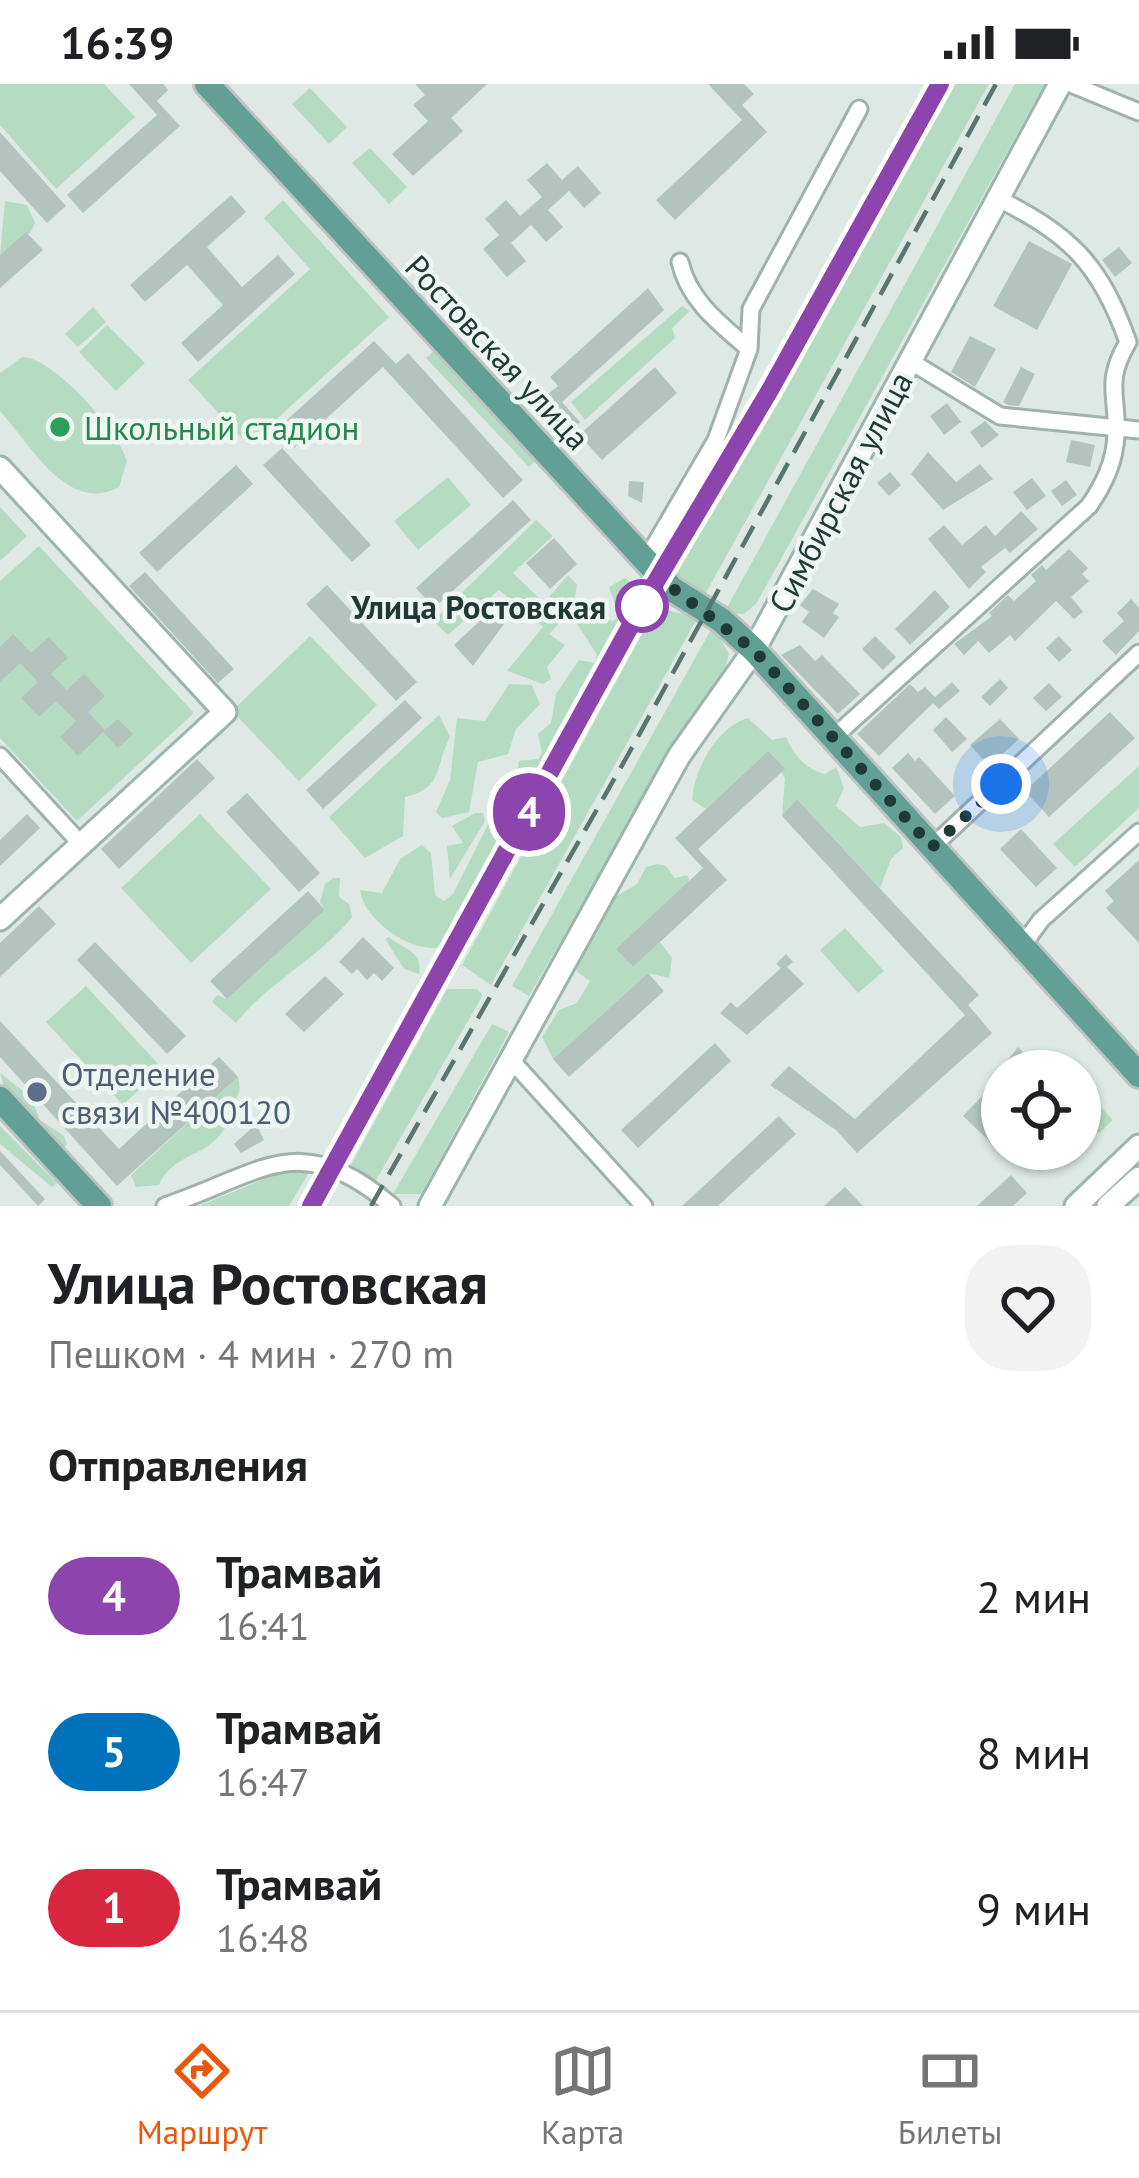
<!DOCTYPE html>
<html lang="ru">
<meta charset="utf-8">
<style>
body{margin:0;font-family:"PT Sans",sans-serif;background:#f2f2f2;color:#202124;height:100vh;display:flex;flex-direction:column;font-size:45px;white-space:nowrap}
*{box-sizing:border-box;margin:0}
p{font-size:39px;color:#757577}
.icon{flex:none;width:66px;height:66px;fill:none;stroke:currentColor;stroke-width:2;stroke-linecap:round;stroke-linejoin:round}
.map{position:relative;height:1122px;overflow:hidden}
.details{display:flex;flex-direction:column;background:#fff;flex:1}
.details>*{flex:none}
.badge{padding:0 24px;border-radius:39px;font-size:42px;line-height:78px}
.controls{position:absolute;left:981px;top:966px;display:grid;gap:24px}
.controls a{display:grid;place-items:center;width:120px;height:120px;border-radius:50%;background:#fff;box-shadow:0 3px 9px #0004;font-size:60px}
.you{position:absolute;width:60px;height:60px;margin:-30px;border:9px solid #fff;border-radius:50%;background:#1a73e8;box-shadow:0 0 0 18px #1a73e833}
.map>.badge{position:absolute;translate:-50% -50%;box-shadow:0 0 0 6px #fff}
h2{padding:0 48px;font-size:45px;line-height:108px}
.round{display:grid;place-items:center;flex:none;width:126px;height:126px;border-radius:48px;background:#f2f2f2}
.summary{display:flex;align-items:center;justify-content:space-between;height:204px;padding:0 48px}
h1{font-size:57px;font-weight:800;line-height:90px}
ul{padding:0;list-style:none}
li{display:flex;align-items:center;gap:36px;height:156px;padding:0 48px}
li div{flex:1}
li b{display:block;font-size:45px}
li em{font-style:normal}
li .badge{min-width:132px;font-weight:700;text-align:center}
.status{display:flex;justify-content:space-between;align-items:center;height:84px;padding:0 60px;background:#fff;direction:ltr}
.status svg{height:33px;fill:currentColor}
.tabs{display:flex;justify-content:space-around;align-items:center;height:168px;border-top:3px solid #e0e0e0;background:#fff;font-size:33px;color:#757577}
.tabs a{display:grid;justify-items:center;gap:6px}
.tabs .selected{color:#ea580c}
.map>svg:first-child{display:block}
.green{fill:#b6dbc3}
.building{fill:#b3c4be}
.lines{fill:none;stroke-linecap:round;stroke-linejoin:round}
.street-casing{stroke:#a1b1ac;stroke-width:21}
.secondary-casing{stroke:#9db5ae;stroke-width:27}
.primary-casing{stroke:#bcc4c2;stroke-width:30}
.street{stroke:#fff;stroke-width:15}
.secondary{stroke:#fff;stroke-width:21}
.primary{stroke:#629f95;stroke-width:24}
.tram{stroke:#597570;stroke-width:3}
.rail{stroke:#597570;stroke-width:4.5;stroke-dasharray:24 12;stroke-linecap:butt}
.line-casing{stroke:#fff;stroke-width:27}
.line{stroke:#8e44ad;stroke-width:18}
.walk{stroke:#1f3934;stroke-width:12;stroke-dasharray:0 21.6}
.leisure-dot{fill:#2e9e5b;stroke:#eef6f3;stroke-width:4.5}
.stop-dot{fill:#fff;stroke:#8e44ad;stroke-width:6}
.service-dot{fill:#5c6f8a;stroke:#eef6f3;stroke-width:4.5}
.labels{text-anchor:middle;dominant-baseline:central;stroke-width:9;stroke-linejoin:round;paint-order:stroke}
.street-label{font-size:33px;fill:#1f3934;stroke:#eef6f3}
.leisure-label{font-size:33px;fill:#27864d;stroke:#eef6f3;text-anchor:start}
.stop-label{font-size:33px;font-weight:bold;fill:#1f3934;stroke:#eef6f3;text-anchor:end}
.service-label{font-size:33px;fill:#4e5e75;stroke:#eef6f3;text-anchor:start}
</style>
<div class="status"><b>16:39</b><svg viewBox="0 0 49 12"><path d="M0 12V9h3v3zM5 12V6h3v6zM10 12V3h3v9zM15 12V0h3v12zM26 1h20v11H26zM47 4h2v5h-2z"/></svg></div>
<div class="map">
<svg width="1139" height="1122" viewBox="0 0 1139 1122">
<rect width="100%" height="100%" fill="#dee9e5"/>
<path class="green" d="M0 0H104L135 33 56 105 0 41Z
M956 0H989L703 514 682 504 676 491Z
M1015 0H1045L756 520 744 530 724 529Z
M310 4 347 43 329 60 292 20Z
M370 64 407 103 389 120 352 79Z
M283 116 389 233 248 361 188 296 310 185 264 134Z
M5 117 27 121 35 139 31 148 0 171Z
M682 222 690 227 672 244 675 254 585 336 571 318Z
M93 223 106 238 78 263 65 250Z
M107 241 145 279 116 307 79 268Z
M438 263 540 372 529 383 426 274Z
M22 273C53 273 119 347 127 377L119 403C68 431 31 361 0 327V289Z
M448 393 471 421 418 466 394 437Z
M0 423 27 452 0 477Z
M536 436 553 452 513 489 544 519 568 491 577 501 573 525 549 550 565 561 547 583 551 595 543 600 507 587 543 543 499 506 448 551 433 537Z
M39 462 194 629 77 737 0 654V497Z
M625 494 640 505 513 742 503 752 469 818 455 830 448 861C416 875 363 836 360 806L382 809 400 775 422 761 431 769 435 811 444 817 453 810 507 703 515 699 519 677 538 675 542 669 538 650 551 639 556 610 579 576 594 579 597 571 576 538 594 529 613 537 619 532 609 503Z
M656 524 698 533 491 901 462 881Z
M713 542 729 570 724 587 674 662 529 912 512 902Z
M310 552 377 621 299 697 232 627Z
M509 600 532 601 540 620 516 645 508 670 478 678 469 728 442 734 436 728 450 696 457 634 485 637Z
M439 631 450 653C435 682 443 705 405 713L403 752 365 774 329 733Z
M748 634 772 656 786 653C794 671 805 685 825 690L836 683 844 704 836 722 860 743 884 739 901 753 903 764 891 775 880 804 798 716 782 732 785 694 768 667 706 725 692 716C694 685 717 643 748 634Z
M1139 682V724L1075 783 1053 760Z
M475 729H483L485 737 450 795 447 762 463 759 452 742Z
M200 730 271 805 191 879 121 804Z
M657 780 666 782 675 794 687 791 690 797 617 865 633 883 660 858 672 874 669 894 648 889 553 975 542 953 559 926 577 919 590 897 577 888 575 879 610 816 637 800 646 783Z
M333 794H340L339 813 349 820 352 833C323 871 264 902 236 939L212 918 217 911 227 915 325 826 320 818 325 800Z
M845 844 884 887 858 909 820 866Z
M389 853C403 865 424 867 419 890L404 885 385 855Z
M86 902 162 984 123 1021 46 938Z
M447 905H477L483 911 375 1098 351 1081Z
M492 940 509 948 421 1110H393Z
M0 989 31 1013 40 1036 64 1052 67 1061 62 1065 25 1021 6 1010Z
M238 993C243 1013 235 1010 231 1028 219 1076 175 1064 159 1101L136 1103 131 1091Z
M1091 1013 1113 1036 1099 1049 1080 1030Z
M0 1042 57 1099 52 1103 0 1060Z
M301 1080 310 1087 289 1122H199Z"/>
<path class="building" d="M129 0H163L168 6 157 17 180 42 83 129 67 111 157 31Z
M415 0H487L451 34 463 47 413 92 392 70 428 37 413 21 425 11Z
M708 0H744L754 10 742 21 767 48 675 136 656 116 742 36Z
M0 48 66 122 47 139 0 87Z
M547 79 562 96 578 82 601 109 584 124 569 107 548 126 563 143 546 158 531 141 511 159 526 177 507 193 483 165 499 151 485 135 506 116 520 132 542 113 527 96Z
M231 111 246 128 207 163 242 203 278 171 295 190 198 278 181 259 223 221 187 181 145 218 130 201Z
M26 148 43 166 0 204V171Z
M1029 157 1072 180 1037 246 993 222Z
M1119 163 1132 179 1115 193 1102 176Z
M648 204 664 226 562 318 580 338 564 352 535 320 558 302 550 293Z
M970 252 996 265 975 303 951 288Z
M374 257 396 280 408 269 523 396 503 414 383 283 294 364 277 345Z
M655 283 677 309 602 376 579 351Z
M1021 283 1035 290 1019 322 1008 321 1003 318Z
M947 319 961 338 944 351 930 332Z
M985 337 999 351 982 364 970 348Z
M1071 356 1095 361 1090 383 1066 378Z
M282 364 371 461 352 478 263 381Z
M928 368 956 398 980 380 993 395 943 426 911 390Z
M236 381 253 400 157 488 139 469Z
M890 388 901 401 889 412 877 399Z
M1032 394 1046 412 1027 426 1013 408Z
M1066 396 1077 411 1062 422 1051 407Z
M629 397 644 398 642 419 628 412Z
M513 416 531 436 434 524 416 504Z
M1021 427 1038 445 1010 469 1005 464 981 483 986 488 969 505 928 455 944 441 962 461 986 441 995 452Z
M554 454 577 480 550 505 526 479Z
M1069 465 1088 484 1082 490 1089 497 1071 513 1083 528 1074 535 1056 517 1015 557 1010 551 989 569 978 557 964 571 954 560 992 532 989 529 1008 511 1014 517 1036 497 1031 491 1042 481 1046 486Z
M145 488 234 585 218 599 129 502Z
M327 501 417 598 396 617 306 520Z
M813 505 839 520 833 529 839 533 824 554 802 538 809 528 800 521Z
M935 506 950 523 910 561 895 545Z
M1131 515 1139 524V547L1116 571 1102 557 1124 537 1117 529Z
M501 517 513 528 473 582 454 561Z
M13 550 31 569 49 553 68 574 51 590 67 606 84 590 105 612 88 628 105 646 118 635 133 650 118 664 103 648 78 672 60 653 76 637 56 617 39 633 21 614 38 598 20 579 0 598V563Z
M875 552 896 573 883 586 862 565Z
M1059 552 1072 566 1059 578 1046 564Z
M800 561 815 577 822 571 860 610 838 630 781 571Z
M1000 595 1008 604 990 622 981 613Z
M952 598 960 607 939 625 933 619 879 672 857 650 910 600 918 608 925 603 935 613Z
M1049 599 1062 613 1046 627 1033 614Z
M405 616 422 634 323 725 306 706Z
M1110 628 1135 654 1049 733 1025 707Z
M946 633 967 655 952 668 933 646Z
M1000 635 1019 655 989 682 970 661Z
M768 667 785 685 698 765 727 796 633 883 616 865 703 784 675 754Z
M908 669 915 677 919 673 955 712 935 730 892 684Z
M197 675 215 694 119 785 101 765Z
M247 709 320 789 299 808 226 728Z
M797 715 979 911 968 921 992 949 857 1069 836 1046 770 1001 789 982 855 1035 965 931 782 732Z
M27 730 40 744 0 782V756Z
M1021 745 1057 784 1036 803 1000 765Z
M1139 776V859L1106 824 1114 817 1105 807Z
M308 807 325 826 227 915 210 897Z
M39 822 56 840 0 893V859Z
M363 853 394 884 382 897 374 889 367 896 357 885 352 890 339 878Z
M95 858 186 952 167 970 77 876Z
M786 870 793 878 787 883 804 900 747 951 720 929 731 918 737 924 781 884 776 880Z
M648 889 664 907 569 993 553 975Z
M325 892 344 910 304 948 285 930Z
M0 937 119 1065 219 973 238 993 117 1102 0 973Z
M715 959 731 977 638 1064 621 1046Z
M1018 963 1042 987H999Z
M984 1010 1002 1028V1069L963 1032Z
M779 1032 796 1050 718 1122H682Z
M256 1040 264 1056 241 1069 234 1060Z
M0 1067 45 1115 38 1122 0 1081Z
M1011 1091 1027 1109 1013 1122H977Z
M845 1103 863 1122H824Z"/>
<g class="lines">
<defs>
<path id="street" d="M1071 0 1139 28
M680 178C689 217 720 240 749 265
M910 277 1000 332 1139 346
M646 476 716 356 749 265 751 225 859 25
M835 652 1089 422C1104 400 1115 378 1116 350 1118 310 1104 299 1128 258 1100 179 1070 151 997 114
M0 672 81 760
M932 763 1139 569
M1022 862 1041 836 1139 748
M512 977 644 1122
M165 1122C263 1089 299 1043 392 1122"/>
<path id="secondary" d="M0 384 225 628 0 835
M430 1122 679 672 754 566 1060 0
M1076 1122 1139 1062
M1108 1122 1139 1094"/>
<path id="primary" d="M207 0 672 505 721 536 754 566 1139 991
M0 1015 99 1122"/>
</defs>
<use href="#street" class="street-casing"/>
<use href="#secondary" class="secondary-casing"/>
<use href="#primary" class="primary-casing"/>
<use href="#street" class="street"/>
<use href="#secondary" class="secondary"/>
<use href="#primary" class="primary"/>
<path class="tram" d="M311 1122 642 521 770 306 940 0"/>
<path class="rail" d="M371 1122 629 669 996 0"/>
</g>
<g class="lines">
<defs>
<path id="line" d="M311 1122 642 521 770 306 940 0"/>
</defs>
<use href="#line" class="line-casing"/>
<use href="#line" class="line"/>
<path class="walk" d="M642 522 667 500 754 566 932 763 1001 700"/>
</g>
<circle class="leisure-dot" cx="60" cy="343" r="12"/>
<circle class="stop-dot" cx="642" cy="522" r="24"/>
<circle class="service-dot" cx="37" cy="1008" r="12"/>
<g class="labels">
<g class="street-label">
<text transform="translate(498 268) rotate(47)">Ростовская улица</text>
<text transform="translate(840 408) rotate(-62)">Симбирская улица</text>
</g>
<g class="leisure-label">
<text x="84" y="343">Школьный стадион</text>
</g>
<g class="stop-label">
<text x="606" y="522">Улица Ростовская</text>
</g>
<g class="service-label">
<text x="61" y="989">Отделение<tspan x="61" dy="38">связи №400120</tspan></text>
</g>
</g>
</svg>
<div class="controls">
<a><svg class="icon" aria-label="locate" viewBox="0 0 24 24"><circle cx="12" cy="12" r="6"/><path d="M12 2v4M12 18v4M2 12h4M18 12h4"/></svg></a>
</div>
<div class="you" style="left:1001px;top:700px"></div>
<b class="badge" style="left:529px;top:728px;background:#8e44ad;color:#fff">4</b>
</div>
<section class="details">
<div class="summary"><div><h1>Улица Ростовская</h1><p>Пешком · 4 мин · 270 m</p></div><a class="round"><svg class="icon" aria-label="heart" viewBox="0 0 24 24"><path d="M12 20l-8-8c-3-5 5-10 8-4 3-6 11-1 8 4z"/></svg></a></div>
<h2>Отправления</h2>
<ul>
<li><span class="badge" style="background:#8e44ad;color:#fff">4</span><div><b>Трамвай</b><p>16:41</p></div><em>2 мин</em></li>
<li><span class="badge" style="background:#0072bc;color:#fff">5</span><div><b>Трамвай</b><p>16:47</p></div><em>8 мин</em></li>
<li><span class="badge" style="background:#d7263d;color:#fff">1</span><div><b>Трамвай</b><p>16:48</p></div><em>9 мин</em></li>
</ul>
</section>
<nav class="tabs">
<a class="selected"><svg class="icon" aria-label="directions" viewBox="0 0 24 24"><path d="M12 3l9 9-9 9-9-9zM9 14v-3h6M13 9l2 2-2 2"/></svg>Маршрут</a>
<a><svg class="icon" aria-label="map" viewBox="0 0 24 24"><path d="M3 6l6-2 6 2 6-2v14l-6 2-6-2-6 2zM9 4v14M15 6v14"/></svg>Карта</a>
<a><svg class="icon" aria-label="tickets" viewBox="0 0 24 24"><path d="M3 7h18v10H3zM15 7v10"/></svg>Билеты</a>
</nav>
